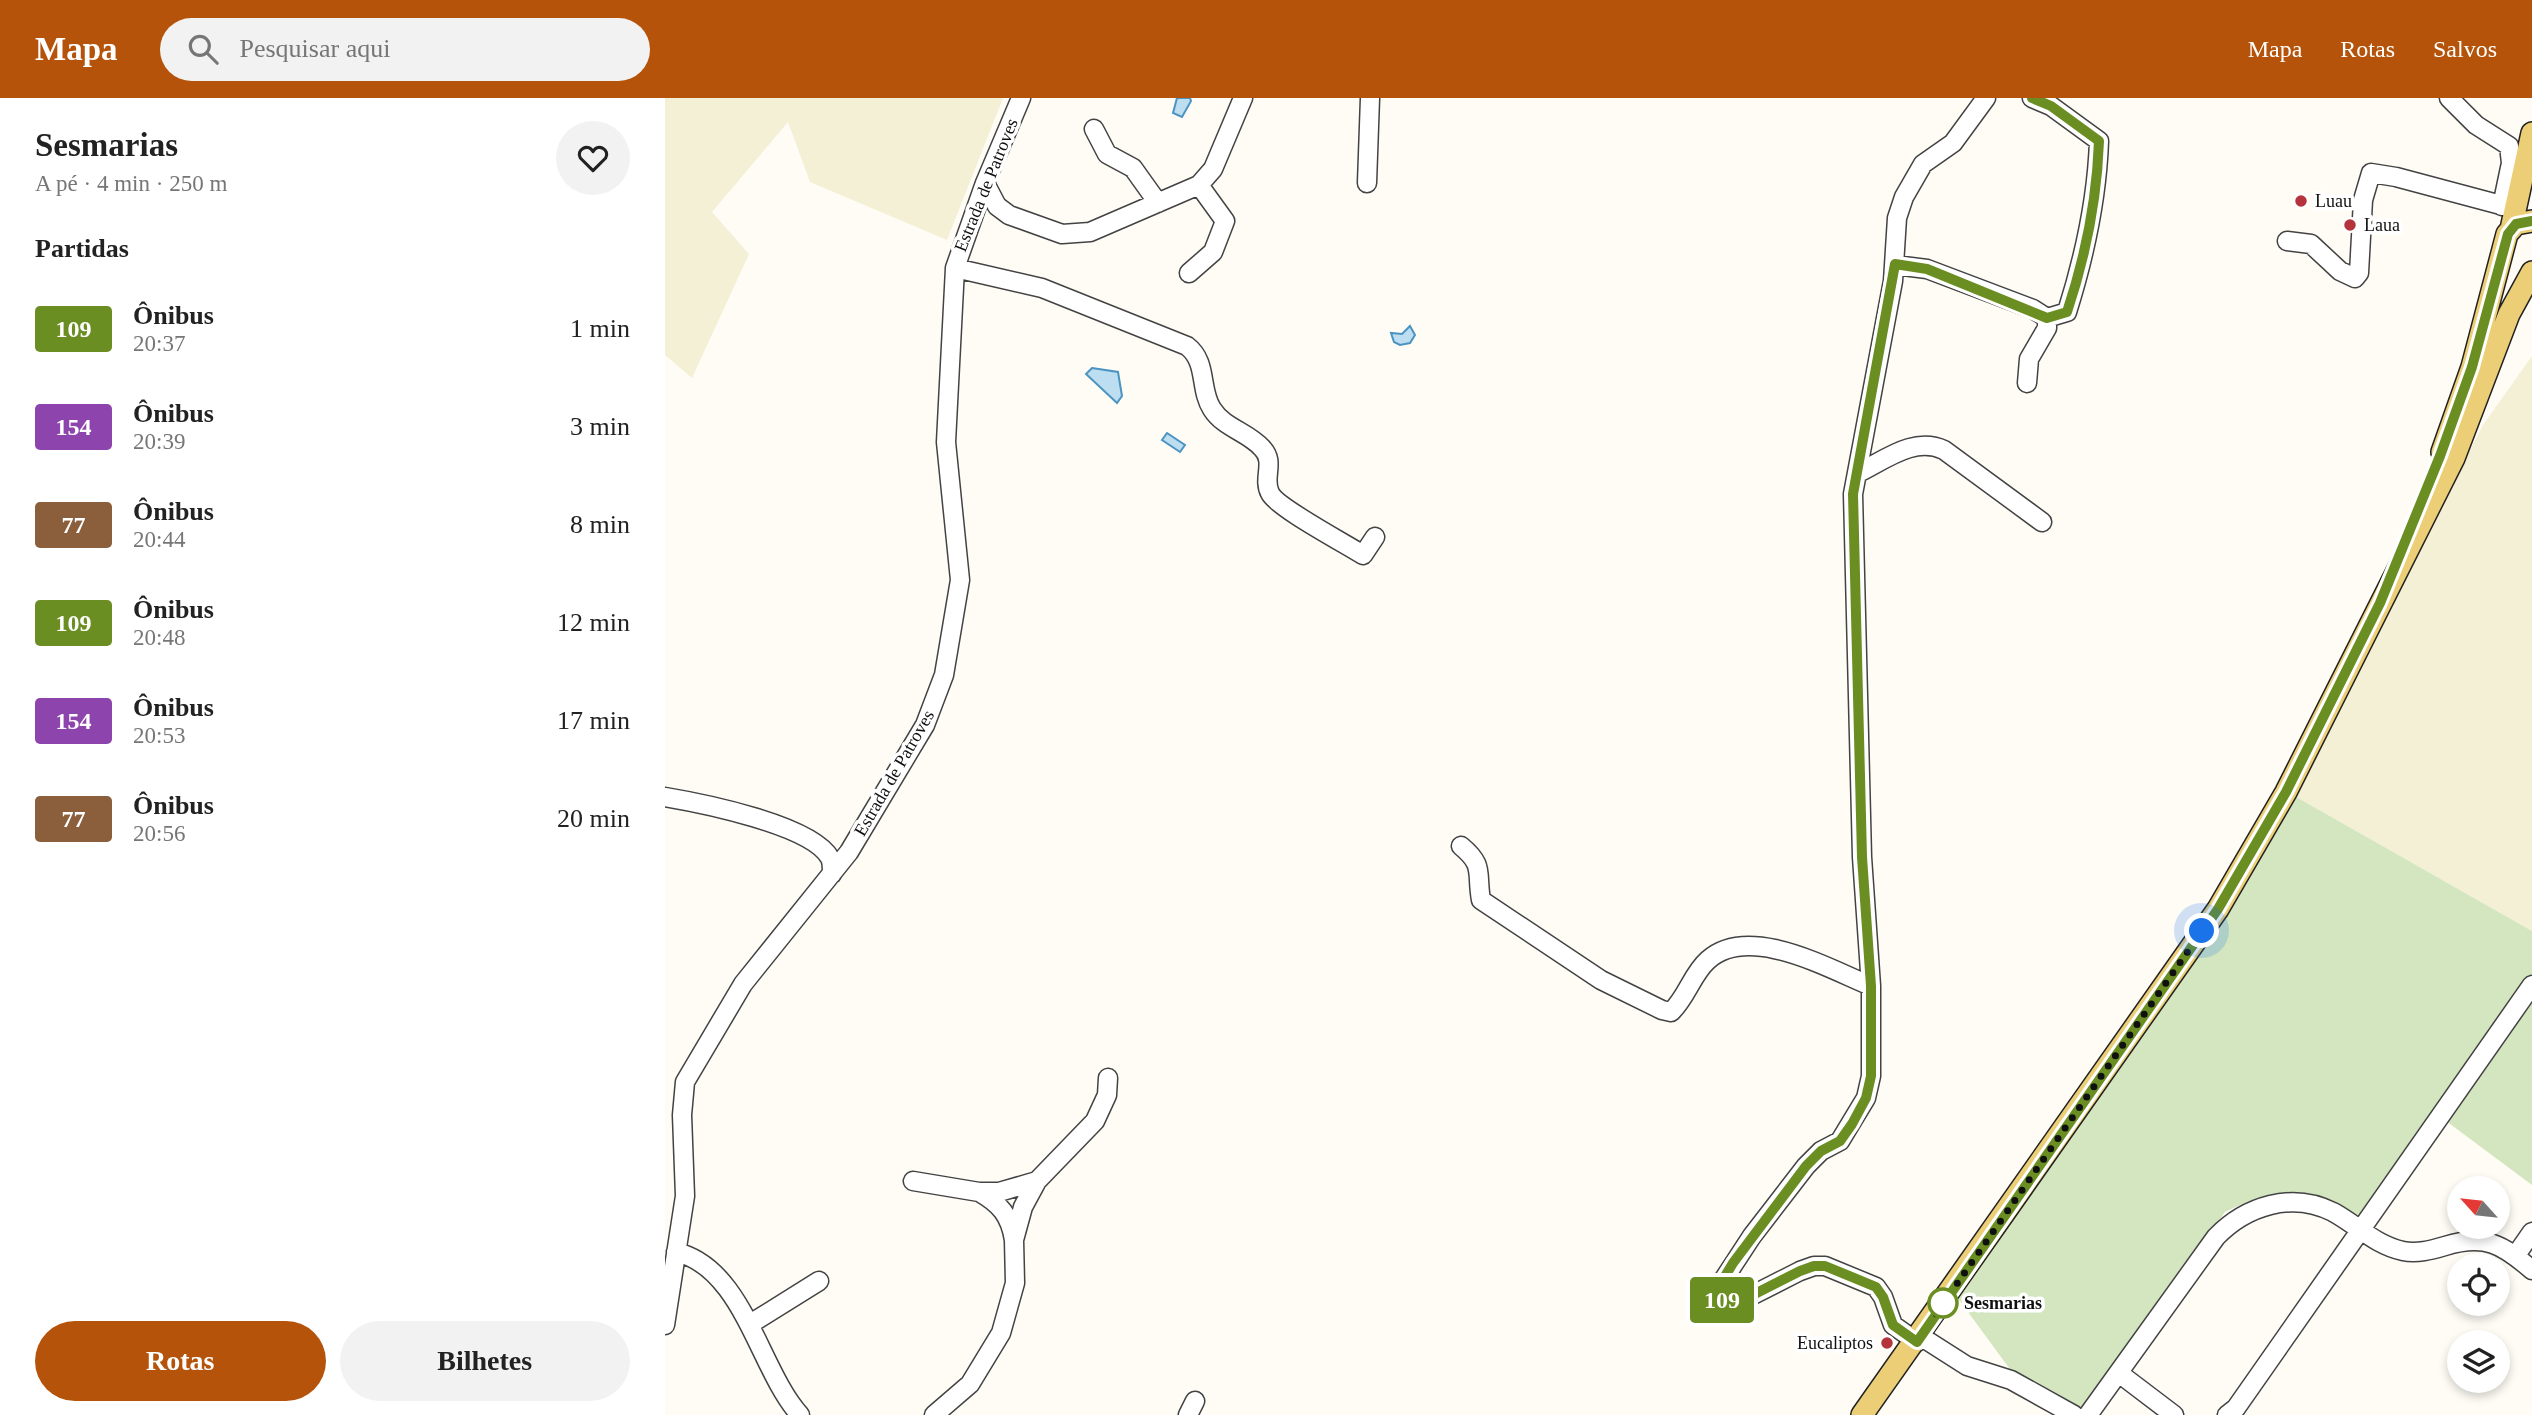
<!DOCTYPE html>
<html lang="pt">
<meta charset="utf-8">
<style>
body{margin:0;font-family:"Times New Roman",serif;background:#f2f2f2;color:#222;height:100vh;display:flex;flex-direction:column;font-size:26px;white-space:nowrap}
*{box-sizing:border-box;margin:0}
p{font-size:23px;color:#767676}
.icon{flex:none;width:38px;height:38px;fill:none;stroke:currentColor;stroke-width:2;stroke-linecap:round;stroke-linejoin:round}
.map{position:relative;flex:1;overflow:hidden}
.panel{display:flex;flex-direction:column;background:#fff;width:665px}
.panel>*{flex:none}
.badge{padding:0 14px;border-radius:5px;font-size:24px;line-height:46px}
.needle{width:46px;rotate:297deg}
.buttons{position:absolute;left:1782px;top:1078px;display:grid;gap:14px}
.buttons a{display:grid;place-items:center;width:63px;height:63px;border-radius:50%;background:#fff;box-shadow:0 4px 10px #0003;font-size:35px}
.you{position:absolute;width:35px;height:35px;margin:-18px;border:5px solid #fff;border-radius:50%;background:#1a73e8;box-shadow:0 0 0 10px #1a73e833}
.map>.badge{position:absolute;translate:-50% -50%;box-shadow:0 0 0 4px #fff}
h2{padding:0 35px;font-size:26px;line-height:63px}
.round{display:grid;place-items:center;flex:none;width:74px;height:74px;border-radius:37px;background:#f2f2f2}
.headline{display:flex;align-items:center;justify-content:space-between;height:119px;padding:0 35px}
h1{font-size:33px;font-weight:800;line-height:52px}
.primary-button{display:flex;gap:14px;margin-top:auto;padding:14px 35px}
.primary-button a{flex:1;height:80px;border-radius:42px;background:#b45309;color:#fff;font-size:28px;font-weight:800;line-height:80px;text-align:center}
.primary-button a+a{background:#f2f2f2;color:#222}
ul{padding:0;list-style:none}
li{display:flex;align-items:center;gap:21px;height:98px;padding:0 35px}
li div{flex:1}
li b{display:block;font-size:26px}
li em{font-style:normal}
li .badge{min-width:77px;font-weight:700;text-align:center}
header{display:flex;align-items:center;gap:42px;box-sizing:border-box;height:98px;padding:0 35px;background:#b45309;color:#fff}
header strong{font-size:33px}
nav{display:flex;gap:38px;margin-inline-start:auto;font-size:24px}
.search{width:490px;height:63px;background:#f2f2f2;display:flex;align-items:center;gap:18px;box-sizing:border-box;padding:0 24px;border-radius:38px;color:#767676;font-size:26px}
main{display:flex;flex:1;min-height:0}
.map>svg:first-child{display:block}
.farmland{fill:#f3f0d6}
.green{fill:#d4e6c0}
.water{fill:#bddef1;stroke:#4b94c2;stroke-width:2}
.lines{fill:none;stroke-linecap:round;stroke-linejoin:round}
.minor-casing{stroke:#434343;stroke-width:21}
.major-casing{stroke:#212121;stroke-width:24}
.minor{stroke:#fff;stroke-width:18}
.major{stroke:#ecce76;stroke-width:21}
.line-casing{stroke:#fff;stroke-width:16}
.line{stroke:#6b8e23;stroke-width:10}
.walk{stroke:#101010;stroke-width:7;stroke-dasharray:0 12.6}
.poi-dot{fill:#b5343b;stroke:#fff;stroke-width:2.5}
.stop-dot{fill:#fff;stroke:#6b8e23;stroke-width:3.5}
.labels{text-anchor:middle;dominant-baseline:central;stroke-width:7;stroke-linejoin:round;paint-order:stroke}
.street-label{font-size:18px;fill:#101010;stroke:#fff}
.poi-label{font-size:18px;fill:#101010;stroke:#fff;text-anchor:start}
.stop-label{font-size:18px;font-weight:bold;fill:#101010;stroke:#fff;text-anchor:start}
</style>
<header>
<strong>Mapa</strong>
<div class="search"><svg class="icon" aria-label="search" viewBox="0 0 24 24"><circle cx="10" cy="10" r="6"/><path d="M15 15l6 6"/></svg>Pesquisar aqui</div>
<nav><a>Mapa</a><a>Rotas</a><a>Salvos</a></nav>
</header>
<main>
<section class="panel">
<div class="headline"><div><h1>Sesmarias</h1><p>A pé · 4 min · 250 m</p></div><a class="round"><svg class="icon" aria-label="heart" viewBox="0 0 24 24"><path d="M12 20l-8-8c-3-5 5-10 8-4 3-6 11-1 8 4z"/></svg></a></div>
<h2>Partidas</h2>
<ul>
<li><span class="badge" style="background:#6b8e23;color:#fff">109</span><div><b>Ônibus</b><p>20:37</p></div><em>1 min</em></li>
<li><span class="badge" style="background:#8e44ad;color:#fff">154</span><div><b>Ônibus</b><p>20:39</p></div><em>3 min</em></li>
<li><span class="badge" style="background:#8b5e3c;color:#fff">77</span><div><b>Ônibus</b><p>20:44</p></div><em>8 min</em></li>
<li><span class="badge" style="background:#6b8e23;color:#fff">109</span><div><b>Ônibus</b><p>20:48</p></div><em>12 min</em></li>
<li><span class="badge" style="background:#8e44ad;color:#fff">154</span><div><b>Ônibus</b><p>20:53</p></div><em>17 min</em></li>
<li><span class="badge" style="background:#8b5e3c;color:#fff">77</span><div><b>Ônibus</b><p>20:56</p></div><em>20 min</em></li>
</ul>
<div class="primary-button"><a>Rotas</a><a>Bilhetes</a></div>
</section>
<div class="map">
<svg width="1867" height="1317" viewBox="0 0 1867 1317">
<rect width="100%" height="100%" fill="#fefcf5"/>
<path class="farmland" d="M0 0H338L282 142 145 84 123 24 47 114 84 156 27 280 0 257Z
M1867 258V833L1626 696 1818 327Z"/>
<path class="green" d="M1626 696 1867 833V1087L1773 1017 1698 1123C1639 1093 1622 1082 1560 1114L1415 1311 1347 1274 1292 1199Z"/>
<path class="water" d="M512 0H525L526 3 517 19 508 15Z
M745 228 750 237 745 245 735 247 729 244 726 235 737 236Z
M427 270 453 274 457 298 452 305 421 276Z
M502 335 520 347 515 354 497 342Z"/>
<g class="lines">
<defs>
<path id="minor" d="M1784 0 1811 27 1844 48 1846 65 1837 108
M429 31 442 56 468 70 493 105
M320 85 332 108 344 117 397 136 425 134 534 87 548 71 578 0
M702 85 705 0
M1622 143 1646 146 1675 173 1690 180 1694 175 1698 102 1706 75 1731 79 1851 111
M1230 167 1262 171 1368 211 1382 220 1402 214C1419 160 1432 100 1434 43L1386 8 1367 0
M290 170 377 190 522 248C543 264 534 291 547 311 559 330 583 334 597 350 611 364 597 380 605 395 611 409 681 446 698 457L710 439
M524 175 548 154 560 123 534 87
M1362 285 1364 261 1382 230V220
M1193 375C1220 362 1249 338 1279 352L1377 424
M0 699C36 705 147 727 165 760 167 764 167 771 167 776
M796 748C820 768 811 774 816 802L936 882 997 912 1006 914C1022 899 1027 876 1043 862 1084 825 1164 871 1206 888
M248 1083 314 1094H334L372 1083
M314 1094C335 1106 345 1117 349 1142
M11 1154C79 1170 94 1272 135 1317
M1851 1157 1867 1134
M85 1226 154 1183
M0 1227 20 1098 17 1017 20 984 78 886 184 754 260 627 279 577 295 482 281 344 290 170 320 85 356 0
M1255 1238 1302 1268 1346 1282 1409 1317
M1252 1244 1228 1227 1218 1199 1211 1189 1160 1168H1149L1135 1173 1070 1206 1060 1204 1054 1199 1053 1190 1087 1138 1141 1068 1156 1053 1175 1043 1201 1000 1206 978V888L1197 759 1188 396 1228 183 1232 120 1239 99 1258 66 1288 45 1321 0
M1455 1276 1509 1317
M269 1317 305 1286 336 1235 350 1185 349 1142 358 1109 372 1083 430 1023 442 997 443 980
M523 1317 530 1303
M1423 1317 1551 1139C1581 1108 1627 1093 1668 1114 1692 1127 1710 1147 1738 1153 1752 1156 1766 1152 1780 1148 1820 1136 1837 1146 1867 1172
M1562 1317 1571 1310 1867 887"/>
<path id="major" d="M1846 131 1867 35
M1777 354 1807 269 1842 136 1851 126 1867 123
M1197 1317 1553 811 1621 694 1789 360 1844 216 1867 174"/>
</defs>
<use href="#minor" class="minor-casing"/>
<use href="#major" class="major-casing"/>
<use href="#minor" class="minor"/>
<use href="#major" class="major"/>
</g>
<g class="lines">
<defs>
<path id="line" d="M1367 0 1386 8 1434 43C1432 100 1420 160 1402 214L1382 220 1262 171 1230 166 1188 396 1197 759 1206 888V978L1201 1000 1187 1026 1175 1043 1156 1053 1141 1068 1068 1165 1053 1190 1054 1199 1070 1206 1135 1173 1149 1168H1160L1211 1189 1218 1199 1228 1227 1252 1244 1553 811 1621 694 1715 505 1775 358 1807 269 1843 136 1851 126 1867 123"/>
</defs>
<use href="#line" class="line-casing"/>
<use href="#line" class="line"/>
<path class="walk" d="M1278 1205 1271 1216 1537 833"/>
</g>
<g class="poi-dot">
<circle cx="1636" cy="103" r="7"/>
<circle cx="1685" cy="127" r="7"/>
<circle cx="1222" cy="1245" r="7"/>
</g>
<circle class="stop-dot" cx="1278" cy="1205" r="14"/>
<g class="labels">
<g class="street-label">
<text transform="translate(321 87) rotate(-68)">Estrada de Patroves</text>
<text transform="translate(229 675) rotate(-60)">Estrada de Patroves</text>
</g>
<g class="poi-label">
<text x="1650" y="103">Luau</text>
<text x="1699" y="127">Laua</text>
<text x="1208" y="1245" text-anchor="end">Eucaliptos</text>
</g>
<g class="stop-label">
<text x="1299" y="1205">Sesmarias</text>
</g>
</g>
</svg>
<div class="buttons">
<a><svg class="needle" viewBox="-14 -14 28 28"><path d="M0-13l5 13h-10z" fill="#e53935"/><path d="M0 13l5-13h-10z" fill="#767676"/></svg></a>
<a><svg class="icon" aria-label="locate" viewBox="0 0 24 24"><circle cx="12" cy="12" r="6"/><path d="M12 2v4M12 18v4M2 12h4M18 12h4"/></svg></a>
<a><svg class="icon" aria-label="layers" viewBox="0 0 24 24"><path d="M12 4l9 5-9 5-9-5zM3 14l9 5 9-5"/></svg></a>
</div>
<div class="you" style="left:1537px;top:833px"></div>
<b class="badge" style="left:1057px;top:1202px;background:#6b8e23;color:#fff">109</b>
</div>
</main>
